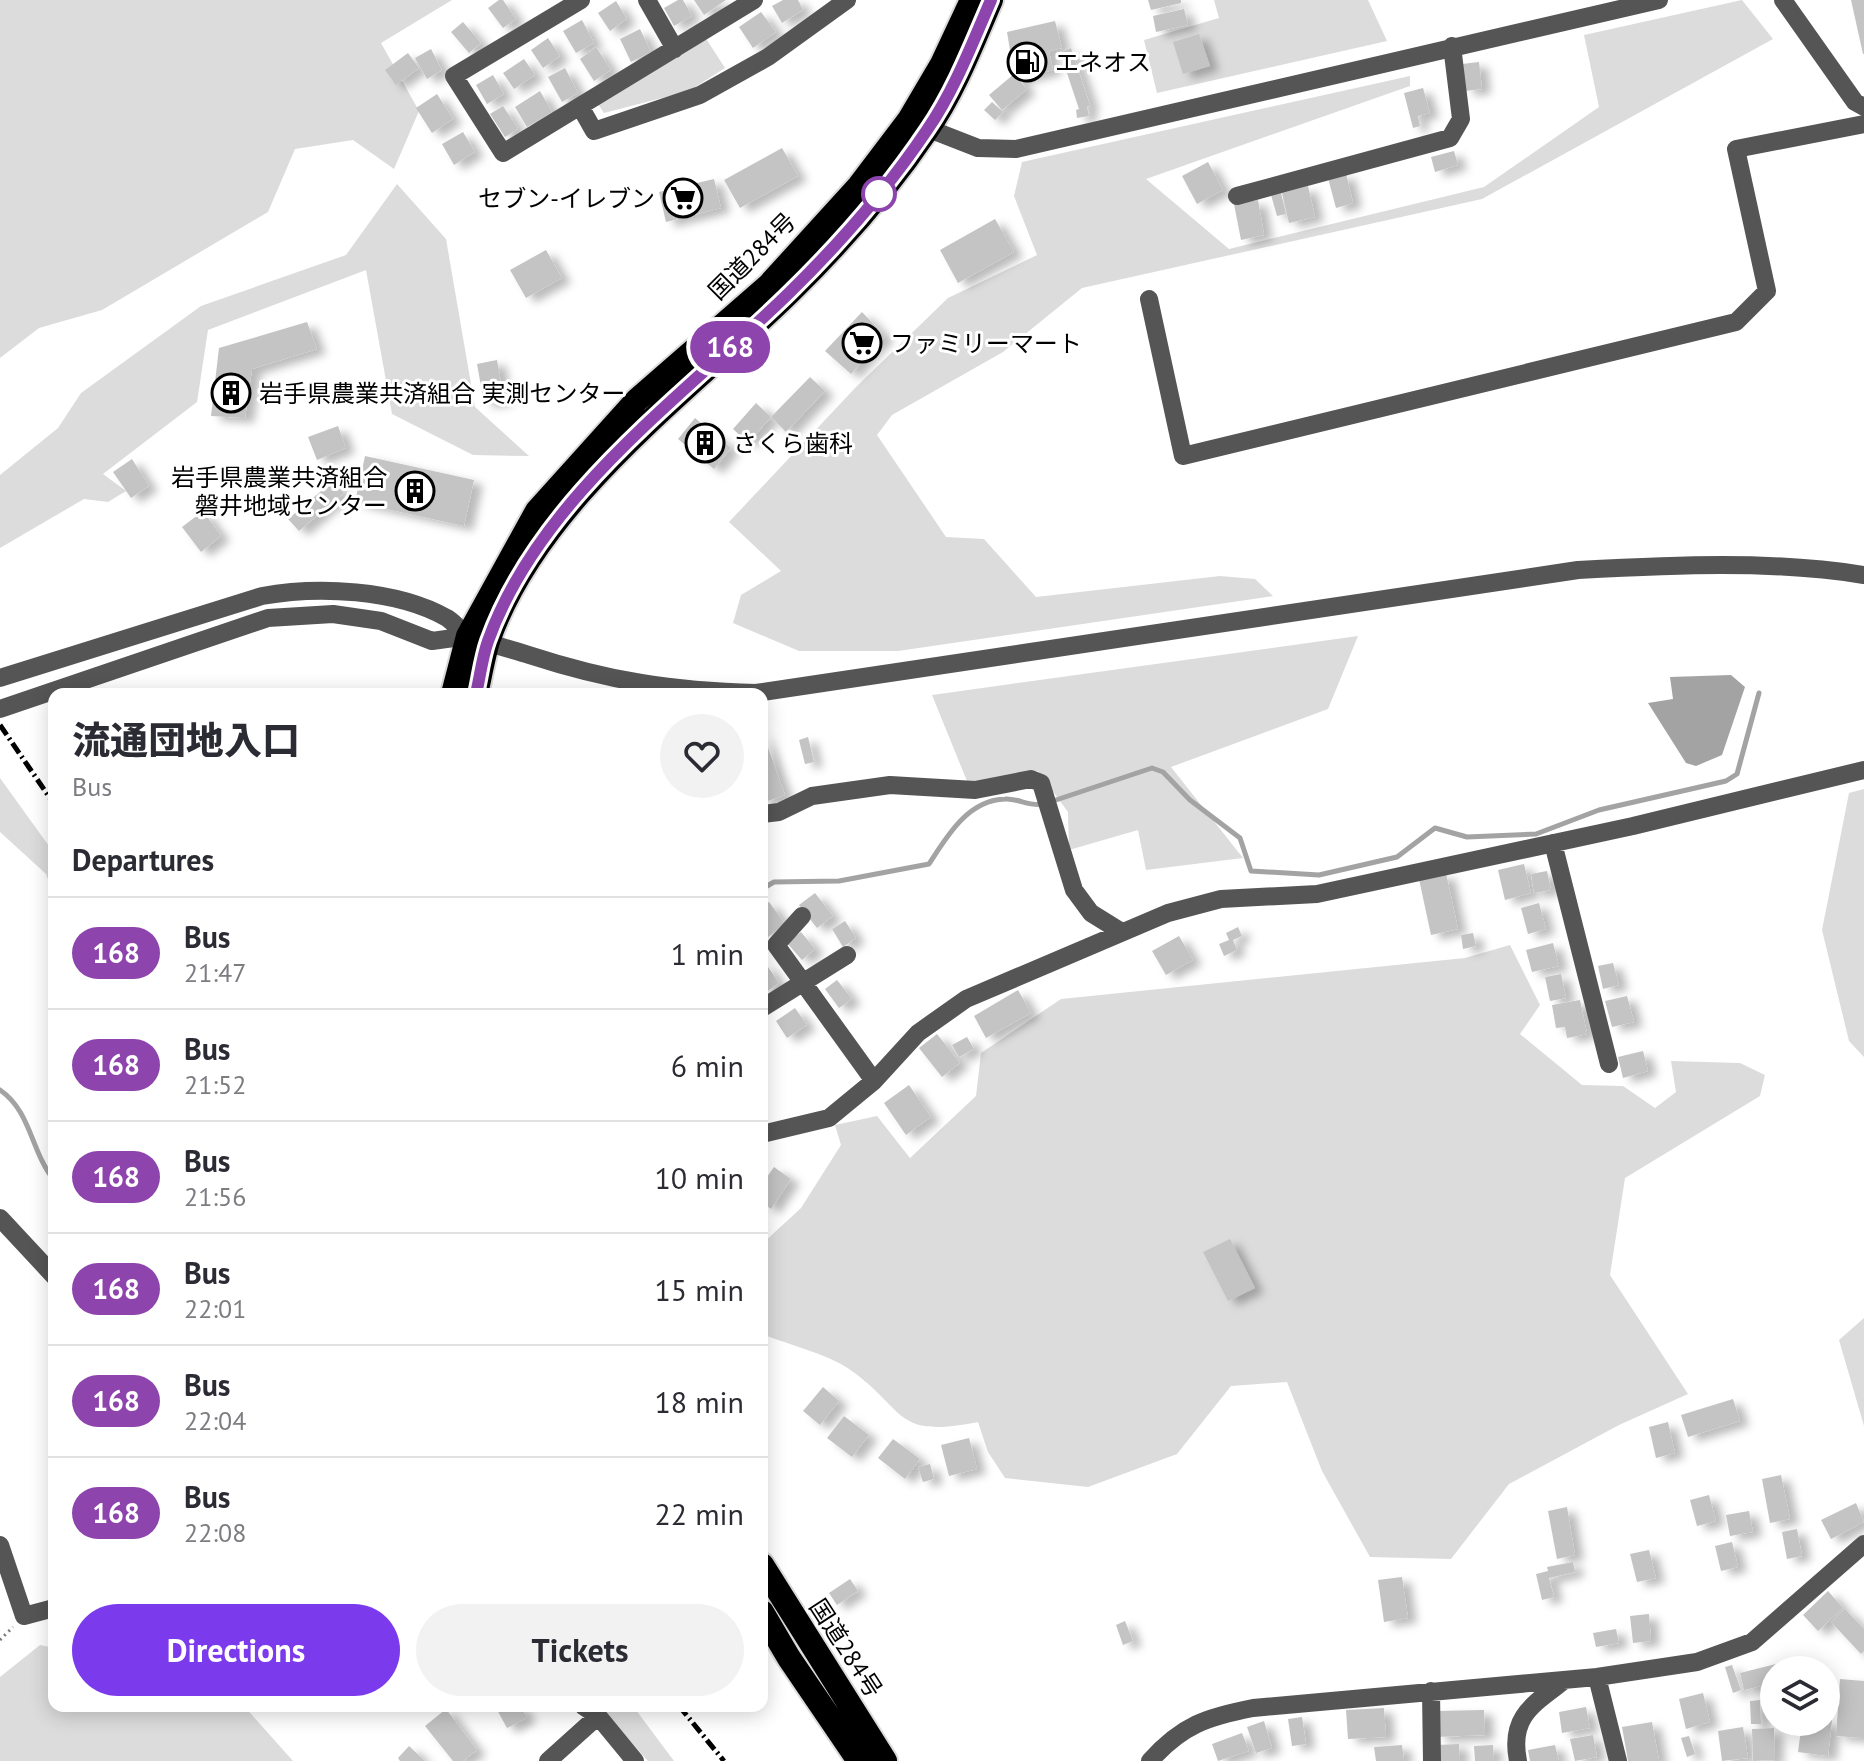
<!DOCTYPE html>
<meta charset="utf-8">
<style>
body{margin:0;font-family:"PT Sans","Noto Sans JP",sans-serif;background:#f2f2f3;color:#2b2b33;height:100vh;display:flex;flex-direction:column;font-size:30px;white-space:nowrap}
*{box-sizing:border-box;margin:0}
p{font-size:26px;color:#7c7c81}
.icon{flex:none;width:44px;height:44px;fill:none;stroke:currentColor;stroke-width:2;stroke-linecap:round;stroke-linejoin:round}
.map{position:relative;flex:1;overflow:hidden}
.drawer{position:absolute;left:48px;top:688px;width:720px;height:1024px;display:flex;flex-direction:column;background:#fff;border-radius:16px;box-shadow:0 4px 20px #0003}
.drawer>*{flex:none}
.badge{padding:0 16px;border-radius:26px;font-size:28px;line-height:52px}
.controls{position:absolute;left:1760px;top:1656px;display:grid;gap:16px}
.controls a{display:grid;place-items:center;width:80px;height:80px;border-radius:50%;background:#fff;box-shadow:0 4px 20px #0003;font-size:40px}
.map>.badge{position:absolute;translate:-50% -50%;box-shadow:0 0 0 4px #fff}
h2{padding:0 24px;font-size:30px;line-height:72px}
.round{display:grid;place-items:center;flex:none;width:84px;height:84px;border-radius:42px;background:#f2f2f3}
.summary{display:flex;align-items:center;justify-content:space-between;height:136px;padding:0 24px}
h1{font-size:38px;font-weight:800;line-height:60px}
.button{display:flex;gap:16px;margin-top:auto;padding:16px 24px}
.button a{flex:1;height:92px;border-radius:48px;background:#7c3aed;color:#fff;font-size:32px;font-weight:800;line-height:92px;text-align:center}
.button a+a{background:#f2f2f3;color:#2b2b33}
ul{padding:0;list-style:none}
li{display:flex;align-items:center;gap:24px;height:112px;padding:0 24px;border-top:2px solid #e1e1e2}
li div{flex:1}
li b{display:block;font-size:30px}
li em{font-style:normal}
li .badge{min-width:88px;font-weight:700;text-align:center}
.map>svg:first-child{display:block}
.green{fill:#dcdcdc}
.water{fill:#a3a3a3}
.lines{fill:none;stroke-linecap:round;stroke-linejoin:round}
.stream{stroke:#a3a3a3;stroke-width:5}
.building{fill:#c4c4c4;filter:url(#shadow)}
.highway-casing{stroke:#dbdbdb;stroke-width:28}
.path{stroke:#777;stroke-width:3;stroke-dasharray:2 4;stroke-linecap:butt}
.minor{stroke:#555;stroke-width:18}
.highway{stroke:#000;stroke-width:24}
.rail{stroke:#000;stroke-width:5;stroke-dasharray:12 4 2 4;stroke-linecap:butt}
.line-casing{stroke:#fff;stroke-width:18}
.line{stroke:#8e44ad;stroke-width:12}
.stop-dot{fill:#fff;stroke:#8e44ad;stroke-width:4}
.labels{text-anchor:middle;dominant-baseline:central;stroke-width:6;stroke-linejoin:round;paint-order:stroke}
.poi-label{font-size:24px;fill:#000;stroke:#fff;text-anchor:start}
.street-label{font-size:24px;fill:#000;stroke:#fff}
</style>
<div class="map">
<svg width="1864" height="1761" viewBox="0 0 1864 1761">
<defs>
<filter id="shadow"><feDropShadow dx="9" dy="5" stdDeviation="4" flood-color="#0004"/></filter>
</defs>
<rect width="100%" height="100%" fill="#fff"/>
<path class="green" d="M0 0H452L381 43 419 111 394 169 353 140 295 149 268 212 102 310 39 328 0 358Z
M1214 0H1368L1387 41 1157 93 1144 40 1219 18Z
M1742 0 1773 39 1482 199 1082 288 1003 352 892 415 877 435 946 537 984 539 1036 597 1220 576 1255 579 1273 596 898 651H799L733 623 741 595 781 571 729 522 856 387 948 298 1037 255 1014 196 1022 162 1410 76V86L1146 179 1229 249 1484 187 1599 107 1584 35Z
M705 37 725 68 689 91 604 113 598 104Z
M397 184 446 239 475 407 529 456 473 455 392 414 366 270 208 330 197 402 103 474 126 491 108 502 84 499 0 548V475L58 428 81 393 201 306 346 255Z
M1358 636 1328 709 1171 767 1243 858 1146 870 1138 830 1069 850 1068 812 1038 771 969 786 932 695Z
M0 778 54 853V896L46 874 0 832Z
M1864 789V1057L1849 1041 1822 930 1849 793Z
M1510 945 1540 1005 1520 1034 1582 1085 1623 1086 1655 1108 1676 1092 1671 1061 1740 1063 1765 1075 1760 1096 1625 1178 1610 1275 1688 1394 1619 1425 1509 1484 1451 1559 1370 1557 1322 1471 1287 1382 1231 1386 1177 1454 1088 1487 1005 1478 988 1452 978 1422C892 1439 908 1410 849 1369 825 1353 789 1345 762 1334V1244L801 1208 841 1145 835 1125 877 1116 910 1158 976 1096 981 1053 1061 999 1465 958Z
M1864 1318V1426L1839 1340Z
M40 1645 54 1648V1706H244L293 1761H0V1677Z
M599 1706H633L674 1761H648Z"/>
<path class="water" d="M1731 675 1745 687 1722 755 1696 766 1686 763 1648 703 1673 699 1670 677Z"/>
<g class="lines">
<path class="stream" d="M1053 801 1152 768 1163 772 1190 800 1240 838 1251 871 1319 875 1397 857 1435 828 1467 837 1536 834 1599 810 1726 781 1737 774 1759 693
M762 889 774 882 839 881 929 864C947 836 968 800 1005 799 1018 798 1030 807 1043 804
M0 1090C31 1111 31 1152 54 1180"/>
</g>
<path class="building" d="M499 0H503L516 19 503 28 488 8Z
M678 0H683L692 16 674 26 664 8Z
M694 0H726L704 15Z
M783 0H798L803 10 782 23 772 6Z
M1148 0H1181V3L1151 10Z
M1851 0H1864V54H1863Z
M616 1 627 19 610 31 598 13Z
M1184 9 1188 25 1156 32 1153 16Z
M761 12 776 32 753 48 739 27Z
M582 20 594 43 576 53 563 31Z
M1055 21 1062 48 1049 51 1053 70 1018 79 1027 89 1002 110 989 95 1014 74 1007 32Z
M463 22 481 43 469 53 451 32Z
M640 29 651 52 631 62 620 39Z
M1199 34 1210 66 1183 74 1173 42Z
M548 38 560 56 543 68 531 50Z
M596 47 611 70 594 81 580 59Z
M1071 48 1090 105 1087 107 1089 116 1077 118 1076 110 1079 109 1060 52Z
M431 49 442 70 427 79 415 58Z
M408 53 419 68 396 85 385 70Z
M524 59 535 75 514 89 503 73Z
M1479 62 1482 89 1465 91 1462 64Z
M565 68 578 93 562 102 548 77Z
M493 75 504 94 487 104 476 85Z
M1423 88 1430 113 1418 116 1420 126 1413 128 1404 93Z
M540 91 552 112 527 127 515 107Z
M437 94 453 119 432 133 416 108Z
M992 102 1003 112 995 120 984 110Z
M503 106 518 129 505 137 490 114Z
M463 132 475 152 454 165 442 144Z
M782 148 798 176 740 208 724 180Z
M1454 151 1458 165 1435 172 1431 157Z
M1208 162 1223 190 1197 204 1182 176Z
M1346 173 1353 203 1336 208 1328 178Z
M714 179 721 208 666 222 659 192Z
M1308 186 1315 217 1289 223 1282 193Z
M1281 193 1286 214 1277 216 1271 195Z
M1258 200 1264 235 1241 240 1234 204Z
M995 219 1014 252 958 283 940 250Z
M546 250 562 278 526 298 510 270Z
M862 312 885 336 851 374 825 351Z
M307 322 317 349 252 369 245 418 211 416 219 348Z
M497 360 504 400 484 403 477 364Z
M810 377 825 391 786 432 771 417Z
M756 403 771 417 748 443 733 429Z
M695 418 731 448 714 469 678 439Z
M338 426 346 448 317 460 308 437Z
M365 456 474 480 464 526 355 502Z
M132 459 149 486 131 498 113 472Z
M333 481 344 493 299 531 288 519Z
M203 511 221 536 201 552 182 527Z
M762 731 785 795 762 803Z
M808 737 814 762 805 764 799 740Z
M1524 864 1531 893 1505 900 1498 870Z
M1547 871 1551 890 1534 893 1531 874Z
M1446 873 1458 929 1431 935 1419 879Z
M815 893 833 916 817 928 799 905Z
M769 902 785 924 768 937 762 929V907Z
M1539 903 1546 929 1528 934 1521 908Z
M845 921 856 938 843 947 832 929Z
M1238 927 1242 936 1233 940 1237 950 1224 956 1219 944 1229 940 1226 933Z
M801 932 815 949 802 960 787 943Z
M1473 933 1476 946 1463 949 1461 935Z
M1179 936 1193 960 1166 975 1152 951Z
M1553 943 1559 966 1532 972 1526 950Z
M1613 963 1619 985 1603 989 1598 966Z
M766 964 779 983 762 995V967Z
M1561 974 1566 998 1550 1001 1545 977Z
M837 980 852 999 839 1008 825 989Z
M1018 990 1031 1013 986 1038 974 1016Z
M1627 996 1634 1022 1612 1027 1605 1001Z
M1580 1000 1587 1034 1567 1038 1565 1027 1556 1028 1552 1005Z
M795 1008 807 1025 787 1038 776 1021Z
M937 1034 960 1063 942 1077 919 1048Z
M967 1037 974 1049 959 1057 952 1045Z
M1643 1051 1648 1071 1623 1078 1618 1057Z
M909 1085 931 1117 906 1135 884 1103Z
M774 1167 791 1179 771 1209 762 1202V1184Z
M1230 1239 1255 1288 1228 1301 1203 1252Z
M823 1387 839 1401 820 1425 803 1411Z
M1733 1399 1740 1421 1688 1437 1681 1415Z
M844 1416 869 1435 852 1457 827 1438Z
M1668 1422 1675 1453 1656 1458 1649 1427Z
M969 1438 977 1469 949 1476 941 1445Z
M893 1439 920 1459 905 1479 878 1458Z
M930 1464 934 1479 923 1482 918 1467Z
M1781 1475 1790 1519 1770 1523 1762 1479Z
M1709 1495 1716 1521 1697 1526 1690 1500Z
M1856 1503 1864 1522 1831 1539 1821 1520Z
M1567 1507 1575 1555 1557 1559 1548 1511Z
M1749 1511 1753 1532 1730 1536 1726 1515Z
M1797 1529 1802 1556 1787 1559 1782 1532Z
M1732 1542 1738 1567 1721 1571 1715 1546Z
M1649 1550 1656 1578 1637 1582 1630 1554Z
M1573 1562 1575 1572 1549 1578 1554 1597 1542 1600 1536 1574 1548 1571 1547 1567Z
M1402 1577 1408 1618 1384 1622 1378 1580Z
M850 1579 858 1591 837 1605 829 1593Z
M1828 1591 1843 1608 1818 1631 1803 1615Z
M1845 1609 1864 1629V1651L1861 1654 1831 1622Z
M1649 1614 1651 1641 1633 1643 1630 1616Z
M1125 1621 1133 1641 1123 1645 1116 1625Z
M1616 1629 1619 1643 1596 1647 1593 1633Z
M1788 1661 1790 1670H1774V1683L1744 1690 1740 1673Z
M1732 1665 1741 1690 1733 1693 1725 1667Z
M1840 1679 1864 1681V1738L1836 1736Z
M1703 1693 1710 1722 1686 1729 1679 1699Z
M1760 1700 1761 1724H1751L1750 1701Z
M495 1706H521L527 1718 507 1728Z
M1586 1707 1590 1728 1562 1733 1559 1712Z
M1384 1708 1386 1737 1348 1739 1346 1710Z
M446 1709 477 1750 463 1761H453L425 1726Z
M1484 1710 1485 1735 1437 1737 1436 1711Z
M1302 1717 1306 1744 1292 1746 1288 1719Z
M1826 1719 1832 1720 1828 1756 1798 1752 1802 1722H1826Z
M1264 1721 1272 1748 1256 1753 1247 1727Z
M1652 1722 1659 1761H1628L1622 1727Z
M1743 1727 1748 1758 1722 1761 1718 1731Z
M1774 1728 1775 1760 1753 1761 1752 1729Z
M1242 1733 1249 1751 1218 1761 1212 1744Z
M1593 1735 1597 1757 1575 1761 1570 1739Z
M1689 1736 1695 1754 1687 1757 1681 1738Z
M1459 1744 1460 1761H1438L1437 1745Z
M1402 1745 1404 1761H1376L1374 1747Z
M1493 1745 1494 1761H1475L1474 1746Z
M1555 1745 1559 1761H1530L1528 1750Z
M409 1746 425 1761H400L398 1758Z"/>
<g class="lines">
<defs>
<path id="highway" d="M453 694 468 636 537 511 637 400 769 285 859 186 909 120 942 64 972 0
M476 694C480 677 483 658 488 641 538 499 686 394 790 292 840 243 888 188 927 130 954 91 972 44 991 0
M762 1565 885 1761
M762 1612 789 1658 859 1761"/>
</defs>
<use href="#highway" class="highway-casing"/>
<path class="path" d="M0 1640 13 1627"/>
<path class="minor" d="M581 0 454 76 503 153 754 0
M647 0 675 49
M1783 0 1855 102 1864 107
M581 108 594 131 700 95 768 57 847 0
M919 125 978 148 1016 149 1659 0
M1237 196 1450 138 1461 119 1452 46
M1149 299 1183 456 1736 322 1767 291 1736 149 1864 124
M0 678 262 596C317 586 396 589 447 618 455 623 461 632 471 636 489 644 510 649 529 655 609 681 672 691 756 693L1578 570C1673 565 1770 560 1864 575
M0 709 268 618 333 614 381 621 432 641 468 636
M762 814 779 812 812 796 890 785 975 790 1031 779 1041 783 1074 890 1091 913 1120 931
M1553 843 1609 1064
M802 916 776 945 874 1081
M762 1008 847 955
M762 1134 829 1118 874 1081 918 1033 966 999 1168 913 1221 899 1317 894 1633 826 1864 770
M0 1218 54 1276
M0 1545 24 1616 54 1608
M1597 1677 1618 1761
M1431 1691 1432 1761
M583 1706 598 1716 635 1761
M548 1761 598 1716
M1150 1761C1182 1725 1207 1717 1253 1708L1597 1677 1697 1662 1752 1642 1864 1544
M1518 1761C1509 1716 1534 1704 1565 1680"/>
<use href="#highway" class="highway"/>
<path class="rail" d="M0 725 54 804
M679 1706 724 1761"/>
</g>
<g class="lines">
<defs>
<path id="line" d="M476 694C480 677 482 658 488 641 540 496 684 396 790 292 840 243 888 188 927 130 954 91 972 44 991 0"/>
</defs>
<use href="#line" class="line-casing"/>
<use href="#line" class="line"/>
</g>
<defs>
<symbol id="fuel-ring" viewBox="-11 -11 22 22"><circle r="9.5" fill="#fff" stroke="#000" stroke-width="1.5"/><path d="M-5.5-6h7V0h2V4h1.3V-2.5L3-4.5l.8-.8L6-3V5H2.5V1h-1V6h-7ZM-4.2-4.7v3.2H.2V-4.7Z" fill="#000"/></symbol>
<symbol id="supermarket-ring" viewBox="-11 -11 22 22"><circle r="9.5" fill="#fff" stroke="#000" stroke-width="1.5"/><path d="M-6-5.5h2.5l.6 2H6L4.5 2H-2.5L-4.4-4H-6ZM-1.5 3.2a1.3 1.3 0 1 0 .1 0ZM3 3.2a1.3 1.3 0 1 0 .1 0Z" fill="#000"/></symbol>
<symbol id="building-ring" viewBox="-11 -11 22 22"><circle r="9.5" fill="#fff" stroke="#000" stroke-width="1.5"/><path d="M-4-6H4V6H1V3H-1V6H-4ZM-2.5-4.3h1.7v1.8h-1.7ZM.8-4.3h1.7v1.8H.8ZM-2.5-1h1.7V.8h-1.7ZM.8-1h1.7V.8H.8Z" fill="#000"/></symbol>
</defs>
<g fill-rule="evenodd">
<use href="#fuel-ring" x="1005" y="40" width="44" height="44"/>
<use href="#supermarket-ring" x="661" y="176" width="44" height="44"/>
<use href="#supermarket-ring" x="840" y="321" width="44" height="44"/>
<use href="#building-ring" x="209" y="371" width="44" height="44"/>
<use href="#building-ring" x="683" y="421" width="44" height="44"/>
<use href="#building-ring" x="393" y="469" width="44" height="44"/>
</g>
<circle class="stop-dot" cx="879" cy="194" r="16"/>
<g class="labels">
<g class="poi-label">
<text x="1055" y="62">エネオス</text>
<text x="655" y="198" text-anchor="end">セブン-イレブン</text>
<text x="890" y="343">ファミリーマート</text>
<text x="259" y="393">岩手県農業共済組合 実測センター</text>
<text x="733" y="443">さくら歯科</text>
<text x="387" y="477" text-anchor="end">岩手県農業共済組合<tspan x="387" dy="28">磐井地域センター</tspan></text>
</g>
<g class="street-label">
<text transform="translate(752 256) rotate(-45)">国道284号</text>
<text transform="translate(846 1648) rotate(57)">国道284号</text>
</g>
</g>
</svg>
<div class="controls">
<a><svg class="icon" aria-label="layers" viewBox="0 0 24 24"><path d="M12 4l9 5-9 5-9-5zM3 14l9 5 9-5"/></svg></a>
</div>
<b class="badge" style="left:730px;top:347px;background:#8e44ad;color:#fff">168</b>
<section class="drawer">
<div class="summary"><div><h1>流通団地入口</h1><p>Bus</p></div><a class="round"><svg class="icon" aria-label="heart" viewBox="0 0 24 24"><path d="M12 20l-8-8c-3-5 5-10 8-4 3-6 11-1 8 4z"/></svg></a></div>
<h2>Departures</h2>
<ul>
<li><span class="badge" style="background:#8e44ad;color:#fff">168</span><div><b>Bus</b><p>21:47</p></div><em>1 min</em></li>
<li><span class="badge" style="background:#8e44ad;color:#fff">168</span><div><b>Bus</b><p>21:52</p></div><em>6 min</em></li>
<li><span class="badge" style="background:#8e44ad;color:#fff">168</span><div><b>Bus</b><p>21:56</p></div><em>10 min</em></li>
<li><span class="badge" style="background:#8e44ad;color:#fff">168</span><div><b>Bus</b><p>22:01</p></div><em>15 min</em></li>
<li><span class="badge" style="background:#8e44ad;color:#fff">168</span><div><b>Bus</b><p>22:04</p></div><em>18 min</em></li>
<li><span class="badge" style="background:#8e44ad;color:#fff">168</span><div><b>Bus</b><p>22:08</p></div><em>22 min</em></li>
</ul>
<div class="button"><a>Directions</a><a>Tickets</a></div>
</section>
</div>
